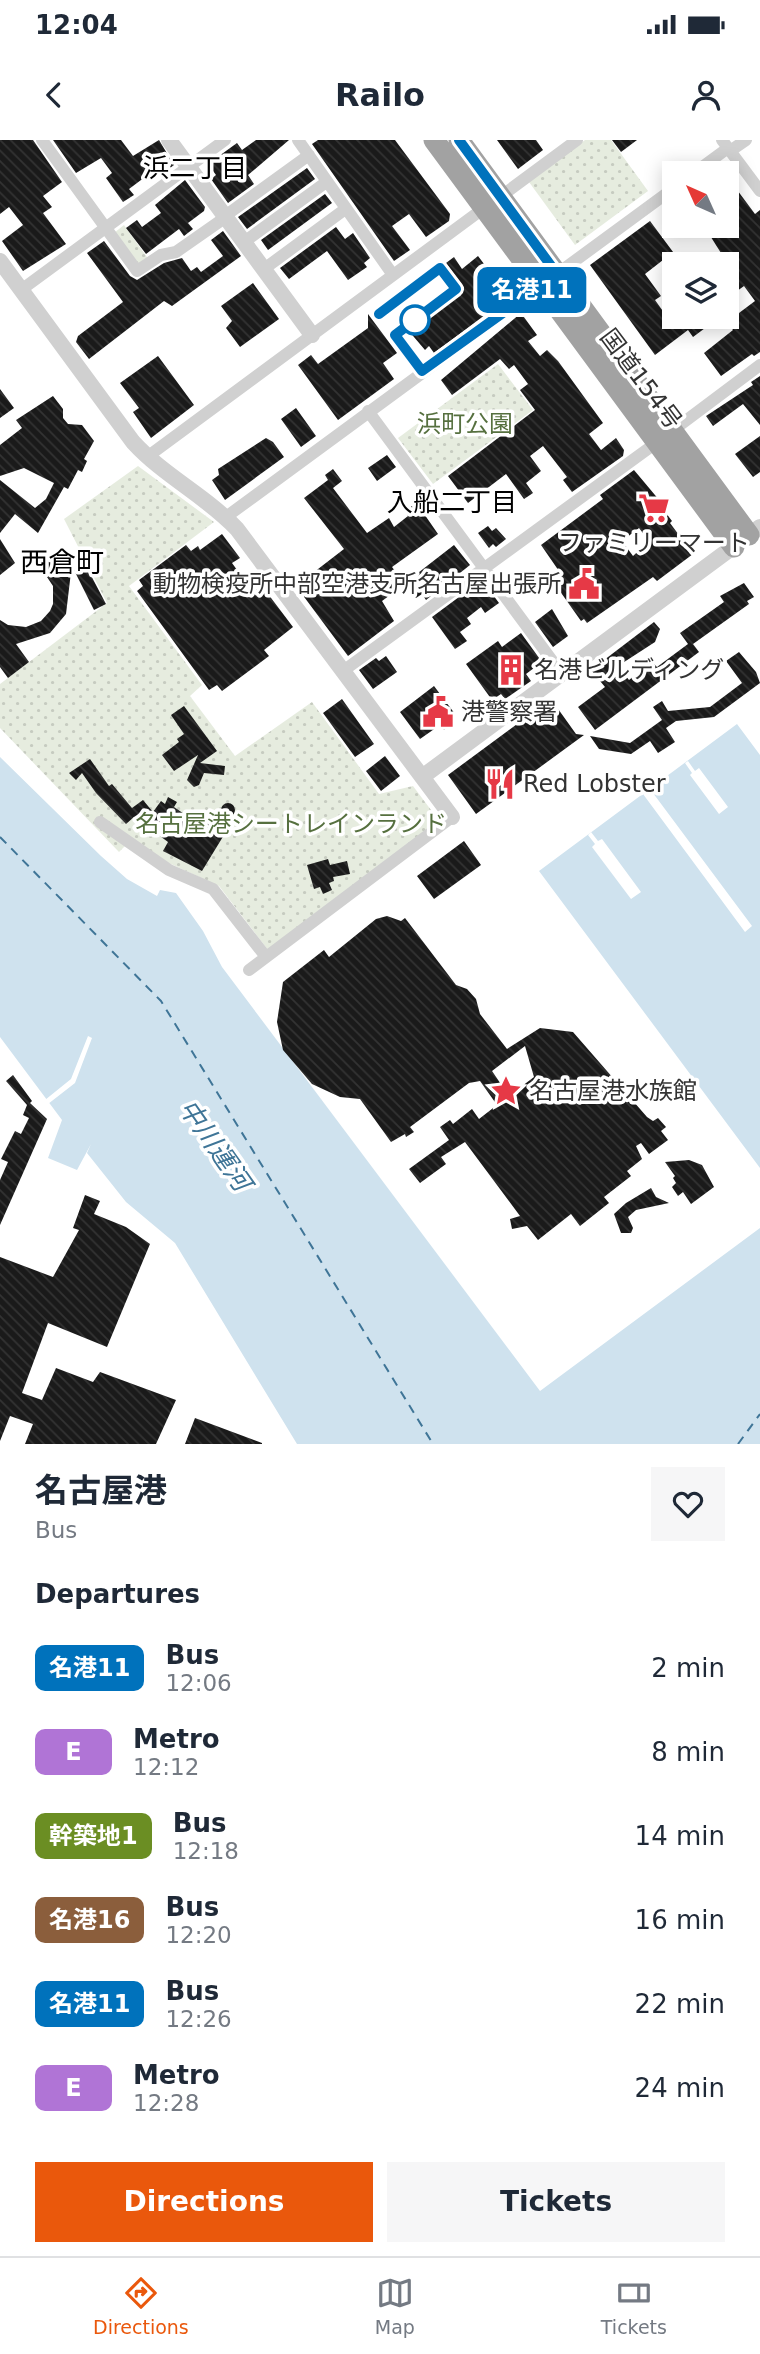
<!DOCTYPE html>
<meta charset="utf-8">
<style>
body{margin:0;font-family:"DejaVu Sans","Noto Sans JP",sans-serif;background:#f6f6f7;color:#1f2937;height:100vh;display:flex;flex-direction:column;font-size:26px;white-space:nowrap}
*{box-sizing:border-box;margin:0}
p{font-size:23px;color:#747a83}
.icon{flex:none;width:38px;height:38px;fill:none;stroke:currentColor;stroke-width:2;stroke-linecap:round;stroke-linejoin:round}
.map{position:relative;height:1304px;overflow:hidden}
.panel{display:flex;flex-direction:column;background:#fff;flex:1}
.panel>*{flex:none}
.badge{padding:0 14px;border-radius:10px;font-size:24px;line-height:46px}
.needle{width:46px;rotate:315deg}
.fabs{position:absolute;left:662px;top:21px;display:grid;gap:14px}
.fabs a{display:grid;place-items:center;width:77px;height:77px;border-radius:0px;background:#fff;box-shadow:0 4px 18px #0003;font-size:35px}
.map>.badge{position:absolute;translate:-50% -50%;box-shadow:0 0 0 4px #fff}
h2{padding:0 35px;font-size:26px;line-height:63px}
.round{display:grid;place-items:center;flex:none;width:74px;height:74px;border-radius:0px;background:#f6f6f7}
.summary{display:flex;align-items:center;justify-content:space-between;height:119px;padding:0 35px}
h1{font-size:33px;font-weight:700;line-height:52px}
.primary-button{display:flex;gap:14px;margin-top:auto;padding:14px 35px}
.primary-button a{flex:1;height:80px;border-radius:0px;background:#ea580c;color:#fff;font-size:28px;font-weight:700;line-height:80px;text-align:center}
.primary-button a+a{background:#f6f6f7;color:#1f2937}
ul{padding:0;list-style:none}
li{display:flex;align-items:center;gap:21px;height:84px;padding:0 35px}
li div{flex:1}
li b{display:block;font-size:26px}
li em{font-style:normal}
li .badge{min-width:77px;font-weight:700;text-align:center}
.status{display:flex;justify-content:space-between;align-items:center;height:49px;padding:0 35px;background:#fff;direction:ltr}
.status svg{height:19px;fill:currentColor}
header{display:flex;justify-content:space-between;align-items:center;height:91px;padding:0 35px;background:#fff;font-size:32px;font-weight:700}
.menu{display:flex;justify-content:space-around;align-items:center;height:98px;border-top:2px solid #e0e1e3;background:#fff;font-size:19px;color:#747a83}
.menu a{display:grid;justify-items:center;gap:4px}
.menu .on{color:#ea580c}
.map>svg:first-child{display:block}
.park{fill:url(#park-dots)}
.water{fill:#cfe2ee}
.pier{fill:#fff}
.lines{fill:none;stroke-linecap:round;stroke-linejoin:round}
.ferry{stroke:#3f7597;stroke-width:2;stroke-dasharray:9 7;stroke-linecap:butt}
.building{fill:url(#building-back-hatch);fill-rule:evenodd}
.minor{stroke:#d0d0d0;stroke-width:12}
.tertiary{stroke:#d0d0d0;stroke-width:16}
.trunk{stroke:#a2a2a2;stroke-width:21}
.line-casing{stroke:#fff;stroke-width:16}
.line{stroke:#0072bc;stroke-width:10}
.stop-dot{fill:#fff;stroke:#0072bc;stroke-width:3.5}
.labels{text-anchor:middle;dominant-baseline:central;stroke-width:7;stroke-linejoin:round;paint-order:stroke}
.street-label{font-size:24px;fill:#333;stroke:#fff}
.park-label{font-size:24px;fill:#56703f;stroke:#fff}
.poi-label{font-size:24px;fill:#333;stroke:#fff;text-anchor:start}
.neighbourhood-label{font-size:26px;fill:#000;stroke:#fff}
.water-label{font-size:26px;font-style:italic;fill:#3f7597;stroke:#fff}
.quarter-label{font-size:28px;fill:#000;stroke:#fff}
</style>
<div class="status"><b>12:04</b><svg viewBox="0 0 49 12"><path d="M0 12V9h3v3zM5 12V6h3v6zM10 12V3h3v9zM15 12V0h3v12zM26 1h20v11H26zM47 4h2v5h-2z"/></svg></div>
<header><svg class="icon" aria-label="back" viewBox="0 0 24 24"><path d="M15 5l-7 7 7 7"/></svg>Railo<svg class="icon" aria-label="person" viewBox="0 0 24 24"><circle cx="12" cy="8" r="4"/><path d="M4 21q1-7 8-7t8 7"/></svg></header>
<div class="map">
<svg width="760" height="1304" viewBox="0 0 760 1304">
<defs>
<pattern id="park-dots" width="8" height="8" patternUnits="userSpaceOnUse" patternTransform="scale(1.75)"><rect width="8" height="8" fill="#e6ecdf"/><path d="M2 2h.1M6 6h.1" fill="none" stroke="#c6cbc0" stroke-width="1.8" stroke-linecap="round"/></pattern>
<pattern id="building-back-hatch" width="6" height="6" patternUnits="userSpaceOnUse" patternTransform="scale(1.75)"><rect width="6" height="6" fill="#1a1a1a"/><path d="M-1 5l2 2M0 0l6 6M5-1l2 2" fill="none" stroke="#333"/></pattern>
</defs>
<rect width="100%" height="100%" fill="#fff"/>
<path class="park" d="M585 0H611L648 51 575 105 529 42Z
M124 85 149 120 138 125 114 93Z
M498 224 533 270 433 344 398 298Z
M138 326 214 382 129 446 202 545 190 556 235 616 312 562 379 654 413 646 440 682 268 810 219 746 127 704 119 712 0 588V544L107 463 64 379Z"/>
<path class="water" d="M737 584 760 615V1028L539 731Z
M0 617 101 716 127 739 157 756 160 750 176 753 203 791 222 827 540 1251 760 1088V1304H297L175 1103 126 1062 87 1013 91 1004 77 1030 48 1018 62 980 0 897Z"/>
<path class="pier" d="M688 621 695 631 699 628 728 667 719 674 690 635 692 633 685 623Z
M650 649 752 786 745 792 643 654Z
M591 692 598 701 602 699 641 752 631 759 592 707 595 704 588 695Z
M88 896 92 898 75 943 48 964 45 960 71 939Z"/>
<g class="lines">
<path class="ferry" d="M0 697 161 861 433 1304
M738 1304 760 1274"/>
</g>
<path class="building" d="M0 0H33L62 42 43 56 52 67 43 73 66 104 23 131 2 101 23 85 9 67 0 74Z
M53 0H121L133 16 159 0 174 25 154 40 149 34 129 49 134 55 123 62 106 38 112 33 101 18 76 33Z
M256 0H289L248 35 254 44 228 63 211 39 216 35 208 24 237 3 242 10Z
M318 0H395L450 74 449 81 426 97 409 74 392 86 410 110 394 121 312 4Z
M497 0H536L543 10 518 29Z
M612 0H637L621 12Z
M307 28 315 39 247 89 238 77Z
M726 35 755 74 760 70V212L754 216 752 214 721 236 704 213 733 190 727 182 755 161 744 146 726 159V121L704 86H726Z
M185 40 205 67 204 71 188 83 193 89 184 96 179 89 146 114 126 88 137 80 142 87 161 73 155 65Z
M325 54 332 63 268 110 261 100Z
M650 81 682 124H674V135L663 120 645 134 661 156 655 160 665 174 670 170 678 180 682 177H720L693 197 688 190 655 215 590 125Z
M336 87 345 99 353 93 370 118 364 123 367 127 348 140 327 111 289 139 280 128Z
M223 91 241 116 172 166 164 161 89 219 76 202 78 196 123 162 87 113 104 101 130 136 137 140 164 123 182 118 191 131 197 127 201 132 223 116 211 100Z
M478 116 509 157 434 213 429 206 425 210 408 190 464 148 446 123 454 117 462 129Z
M253 143 279 179 240 207 226 188 232 181 221 166Z
M521 173 537 195 528 201 540 216 547 210 558 221 603 283 589 294 601 310 616 298 624 310 623 316 572 352 563 340 567 337 543 306 530 316 541 331 526 343 533 353 524 359 506 334 468 363 448 336 535 270 520 250 528 244 514 225 509 229 500 219 452 255 441 240Z
M368 174 397 213 383 223 394 239 338 280 298 225 311 215 318 224 368 188Z
M158 216 194 265 151 298 133 272 139 268 120 243Z
M760 236V285L743 264 713 286 706 276 753 245 751 242Z
M0 249 14 268 0 278Z
M53 256 63 269V278L68 284 82 285 94 301 84 319 87 321 82 332 78 330 68 349 64 347 38 393 15 374 0 393V340L35 368 46 359 54 343 24 328 0 336V305L22 288 16 280Z
M296 268 316 296 301 307 281 279Z
M760 296V332L753 337 735 314Z
M266 298 273 302 284 317 225 360 212 340 219 335 218 329Z
M387 315 396 327 377 341 368 328Z
M333 329 342 341 333 348 367 393 389 378 394 387 408 376 405 371 412 366 416 371 420 368 438 394 392 427 405 444 382 461 394 481 348 516 296 446 344 409 304 358 328 340 325 335Z
M634 330 665 367 663 369 672 381 670 383 693 414 657 441 653 437 587 483 584 479 581 481 552 440 561 434 541 405 603 359 600 355ZM639 388 649 401 633 416 622 401Z
M488 386 492 391 496 388 506 399 496 407 493 404 489 408 478 393Z
M222 394 240 418 232 423 253 452 262 446 293 487 264 510 269 516 222 551 217 545 209 550 137 451 143 446 139 440 186 405 191 411 198 406 200 410Z
M0 399 15 423 0 435Z
M454 405 470 425 426 460 422 454 416 458 405 443Z
M52 416 66 434 71 432 66 474 50 493 16 504 29 522 8 538 0 527V480L8 485 26 487 41 481 50 471 53 464V446L41 428Z
M85 424 106 464 94 470 74 430Z
M482 440 499 463 485 473 481 467 467 478 471 484 460 492 467 501 455 509 432 477Z
M744 443 754 457 747 461 749 464 693 504 699 512 595 590 578 567 605 547 591 530 654 482 660 489 655 502 618 526 629 540 652 522 657 527 688 504 680 493 724 462 720 456Z
M552 469 568 496 553 507 535 482Z
M521 493 542 522 526 534 531 541 505 559 501 554 492 560 466 524 498 501 502 507Z
M739 512 756 532 760 543 714 577 676 581 666 588 675 602 658 613 650 601 631 614 599 609 590 596 630 603 662 580 653 567 662 561 668 571 710 567 742 543 726 521Z
M386 516 397 532 373 549 359 530 376 518 379 521Z
M434 546 455 574 447 579 451 584 444 590 440 585 420 599 400 572Z
M342 559 374 604 355 617 323 573Z
M551 559 576 594 584 595 476 674 448 635Z
M184 566 217 611 200 623 225 626 224 635 204 633 199 645 194 647 187 640 198 615 174 631 162 615 179 602 177 599 184 594 171 575Z
M385 616 400 636 381 651 366 631Z
M90 619 109 646 112 644 132 668 143 660 153 672 161 661 165 664 168 657 177 662 174 667 187 676 203 685 205 682 224 695 202 731 163 711 168 702 134 677 126 684 96 653 82 633 76 640 69 633Z
M221 670a7 7 0 1 1 14 0a7 7 0 1 1-14 0Z
M464 701 481 725 434 759 417 736Z
M328 719 330 725 347 721 350 734 333 737 334 741 329 743 332 750 323 754 320 747 314 749 307 725Z
M387 776 401 781 405 778 456 845 467 849 476 859 480 874 507 909 540 888 573 892 647 977 653 981 658 978 666 987 661 991 668 1000 649 1014 641 1003 636 1006 642 1019 627 1031 631 1036 604 1057 609 1063 580 1086 571 1074 538 1100 527 1086 512 1089 510 1079 520 1076 465 1002 441 1017 446 1024 420 1043 409 1029 449 1000 440 987 450 980 453 984 472 969 479 979 497 965 480 941 469 943 410 987 414 992 406 997 405 994 391 1002 360 959 340 957 312 944 283 910 277 882 283 842 324 810 329 817 376 779ZM525 906 534 937 509 956 492 931Z
M13 935 32 961 30 963 47 979 0 1085V1040L8 1022 1 1019 15 991 21 994 29 978 23 975 27 965 6 941Z
M689 1020 702 1025 714 1047 691 1064 683 1052 678 1056 672 1047 676 1043 673 1038 675 1036 665 1022Z
M651 1048 656 1057 669 1063 636 1070 628 1077 633 1088 631 1093H621L614 1074 626 1063Z
M85 1055 100 1061 94 1074 126 1087 150 1104 107 1207 48 1183 22 1253 42 1260 56 1228 93 1242 100 1232 176 1260 156 1304H25L33 1284 10 1276 0 1301V1117L53 1137 79 1090 73 1088Z
M195 1278 262 1303V1304H185Z"/>
<g class="lines">
<path class="minor" d="M42 0 137 131 161 115 176 112 226 77
M298 0 393 135
M722 0 760 51
M730 11 746 0
M694 33 728 8
M500 57 577 0
M225 76 309 15
M244 102 325 43
M264 129 344 70
M21 150 225 0
M368 271 562 534
M672 291 760 225
M147 317 484 68
M226 377 674 48
M343 531 656 303
M100 682 169 730 213 749 266 817
M249 830 452 677"/>
<path class="tertiary" d="M169 0 312 195
M0 121 133 302C164 336 206 356 237 389L452 677
M422 637 760 387"/>
<path class="trunk" d="M434 0 734 407
M459 0 749 395"/>
</g>
<g class="lines">
<defs>
<path id="line" d="M379 174 440 128 456 149 395 195 422 231 557 134 459 0"/>
</defs>
<use href="#line" class="line-casing"/>
<use href="#line" class="line"/>
</g>
<defs>
<symbol id="supermarket-bare" viewBox="-9 -9 18 18"><path d="M-6-5.5h2.5l.6 2H6L4.5 2H-2.5L-4.4-4H-6ZM-1.5 3.2a1.3 1.3 0 1 0 .1 0ZM3 3.2a1.3 1.3 0 1 0 .1 0Z" fill="#e63946" stroke="#fff" stroke-width="2.5" paint-order="stroke"/></symbol>
<symbol id="civic-bare" viewBox="-9 -9 18 18"><path d="M-.6-6.5H3V-4.5H.6V-3L4-1V1h2V6H-6V1h2V-1L-.6-3ZM-1.2 2.5V6h2.4V2.5Z" fill="#e63946" stroke="#fff" stroke-width="2.5" paint-order="stroke"/></symbol>
<symbol id="building-bare" viewBox="-9 -9 18 18"><path d="M-4-6H4V6H1V3H-1V6H-4ZM-2.5-4.3h1.7v1.8h-1.7ZM.8-4.3h1.7v1.8H.8ZM-2.5-1h1.7V.8h-1.7ZM.8-1h1.7V.8H.8Z" fill="#e63946" stroke="#fff" stroke-width="2.5" paint-order="stroke"/></symbol>
<symbol id="restaurant-bare" viewBox="-9 -9 18 18"><path d="M-5-6h1v4h1v-4h1v4h1v-4h1v5L-1.5 .5V6h-2V.5L-5-1ZM5-6V6H3V1.5H1.5Q1.5-4 5-6Z" fill="#e63946" stroke="#fff" stroke-width="2.5" paint-order="stroke"/></symbol>
<symbol id="sight-bare" viewBox="-9 -9 18 18"><path d="M0-6L1.8-2.2L6-1.7L2.9 1.2L3.7 5.4L0 3.3L-3.7 5.4L-2.9 1.2L-6-1.7L-1.8-2.2Z" fill="#e63946" stroke="#fff" stroke-width="2.5" paint-order="stroke"/></symbol>
</defs>
<g fill-rule="evenodd">
<use href="#supermarket-bare" x="632" y="346" width="44" height="44"/>
<use href="#civic-bare" x="562" y="422" width="44" height="44"/>
<use href="#building-bare" x="489" y="508" width="44" height="44"/>
<use href="#civic-bare" x="416" y="550" width="44" height="44"/>
<use href="#restaurant-bare" x="478" y="622" width="44" height="44"/>
<use href="#sight-bare" x="484" y="929" width="44" height="44"/>
</g>
<circle class="stop-dot" cx="415" cy="180" r="14"/>
<g class="labels">
<g class="street-label">
<text transform="translate(641 239) rotate(53)">国道154号</text>
</g>
<g class="park-label">
<text x="465" y="284">浜町公園</text>
<text x="291" y="684">名古屋港シートレインランド</text>
</g>
<g class="poi-label">
<text x="654" y="403" text-anchor="middle">ファミリーマート</text>
<text x="561" y="444" text-anchor="end">動物検疫所中部空港支所名古屋出張所</text>
<text x="534" y="530">名港ビルディング</text>
<text x="461" y="572">港警察署</text>
<text x="523" y="644">Red Lobster</text>
<text x="529" y="951">名古屋港水族館</text>
</g>
<g class="neighbourhood-label">
<text x="195" y="28">浜二丁目</text>
<text x="452" y="362">入船二丁目</text>
</g>
<g class="water-label">
<text transform="translate(215 1005) rotate(55)">中川運河</text>
</g>
<g class="quarter-label">
<text x="62" y="422">西倉町</text>
</g>
</g>
</svg>
<div class="fabs">
<a><svg class="needle" viewBox="-14 -14 28 28"><path d="M0-13l5 13h-10z" fill="#e53935"/><path d="M0 13l5-13h-10z" fill="#747a83"/></svg></a>
<a><svg class="icon" aria-label="layers" viewBox="0 0 24 24"><path d="M12 4l9 5-9 5-9-5zM3 14l9 5 9-5"/></svg></a>
</div>
<b class="badge" style="left:532px;top:150px;background:#0072bc;color:#fff">名港11</b>
</div>
<section class="panel">
<div class="summary"><div><h1>名古屋港</h1><p>Bus</p></div><a class="round"><svg class="icon" aria-label="heart" viewBox="0 0 24 24"><path d="M12 20l-8-8c-3-5 5-10 8-4 3-6 11-1 8 4z"/></svg></a></div>
<h2>Departures</h2>
<ul>
<li><span class="badge" style="background:#0072bc;color:#fff">名港11</span><div><b>Bus</b><p>12:06</p></div><em>2 min</em></li>
<li><span class="badge" style="background:#b074d6;color:#fff">E</span><div><b>Metro</b><p>12:12</p></div><em>8 min</em></li>
<li><span class="badge" style="background:#6b8e23;color:#fff">幹築地1</span><div><b>Bus</b><p>12:18</p></div><em>14 min</em></li>
<li><span class="badge" style="background:#8b5e3c;color:#fff">名港16</span><div><b>Bus</b><p>12:20</p></div><em>16 min</em></li>
<li><span class="badge" style="background:#0072bc;color:#fff">名港11</span><div><b>Bus</b><p>12:26</p></div><em>22 min</em></li>
<li><span class="badge" style="background:#b074d6;color:#fff">E</span><div><b>Metro</b><p>12:28</p></div><em>24 min</em></li>
</ul>
<div class="primary-button"><a>Directions</a><a>Tickets</a></div>
</section>
<nav class="menu">
<a class="on"><svg class="icon" aria-label="directions" viewBox="0 0 24 24"><path d="M12 3l9 9-9 9-9-9zM9 14v-3h6M13 9l2 2-2 2"/></svg>Directions</a>
<a><svg class="icon" aria-label="map" viewBox="0 0 24 24"><path d="M3 6l6-2 6 2 6-2v14l-6 2-6-2-6 2zM9 4v14M15 6v14"/></svg>Map</a>
<a><svg class="icon" aria-label="tickets" viewBox="0 0 24 24"><path d="M3 7h18v10H3zM15 7v10"/></svg>Tickets</a>
</nav>
